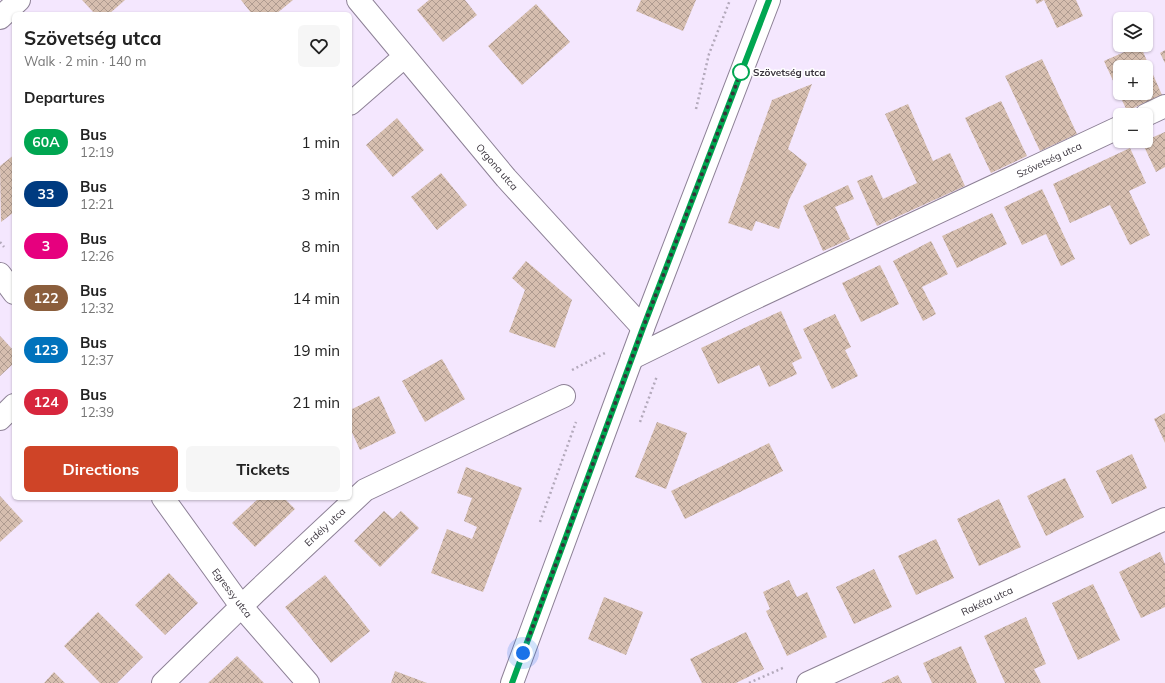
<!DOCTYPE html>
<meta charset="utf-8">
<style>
body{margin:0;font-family:Mulish,sans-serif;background:#f6f6f6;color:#222;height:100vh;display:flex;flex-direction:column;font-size:15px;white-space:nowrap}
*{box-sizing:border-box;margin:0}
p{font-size:13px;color:#767676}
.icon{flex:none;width:22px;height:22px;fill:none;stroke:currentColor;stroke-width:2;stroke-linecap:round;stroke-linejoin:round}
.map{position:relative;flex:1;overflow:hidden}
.drawer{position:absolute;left:12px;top:12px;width:340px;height:488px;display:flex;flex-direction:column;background:#fff;border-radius:6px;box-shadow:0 1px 3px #0004}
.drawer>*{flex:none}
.badge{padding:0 8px;border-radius:13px;font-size:14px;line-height:26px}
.tools{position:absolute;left:1113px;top:12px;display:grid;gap:8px}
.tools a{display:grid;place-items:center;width:40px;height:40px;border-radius:6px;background:#fff;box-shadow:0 1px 3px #0004;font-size:20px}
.you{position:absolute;width:20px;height:20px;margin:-10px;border:3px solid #fff;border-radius:50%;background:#1a73e8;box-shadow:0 0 0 6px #1a73e833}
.map>.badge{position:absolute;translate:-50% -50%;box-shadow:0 0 0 2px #fff}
h2{padding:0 12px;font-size:15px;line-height:36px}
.round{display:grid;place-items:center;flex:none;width:42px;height:42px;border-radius:6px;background:#f6f6f6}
.overview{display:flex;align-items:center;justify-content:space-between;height:68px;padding:0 12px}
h1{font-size:19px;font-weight:700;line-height:30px}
.button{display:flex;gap:8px;margin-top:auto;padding:8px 12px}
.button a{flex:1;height:46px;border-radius:6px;background:#cf4427;color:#fff;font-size:16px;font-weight:700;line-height:46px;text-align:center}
.button a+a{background:#f6f6f6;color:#222}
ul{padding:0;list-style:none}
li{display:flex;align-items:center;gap:12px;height:52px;padding:0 12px}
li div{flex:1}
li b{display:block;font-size:15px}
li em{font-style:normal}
li .badge{min-width:44px;font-weight:700;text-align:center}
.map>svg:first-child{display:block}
.building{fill:url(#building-cross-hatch);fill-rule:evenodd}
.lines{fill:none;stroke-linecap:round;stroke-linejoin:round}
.minor-casing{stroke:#8d8196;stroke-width:24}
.tertiary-casing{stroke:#8d8196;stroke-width:24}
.path{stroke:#b3a9bb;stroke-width:2.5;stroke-dasharray:2 3;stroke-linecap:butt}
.minor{stroke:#fff;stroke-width:22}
.tertiary{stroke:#fff;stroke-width:22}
.line-casing{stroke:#fff;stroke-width:9}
.line{stroke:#00a651;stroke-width:6}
.walk{stroke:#38323b;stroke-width:4;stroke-dasharray:0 7.2}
.stop-dot{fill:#fff;stroke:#00a651;stroke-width:2}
.labels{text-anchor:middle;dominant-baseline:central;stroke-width:3;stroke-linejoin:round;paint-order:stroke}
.stop-label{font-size:10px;font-weight:bold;fill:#38323b;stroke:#fff;text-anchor:start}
.street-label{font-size:10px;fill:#38323b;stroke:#fff}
</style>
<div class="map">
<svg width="1165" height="683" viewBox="0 0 1165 683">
<defs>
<pattern id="building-cross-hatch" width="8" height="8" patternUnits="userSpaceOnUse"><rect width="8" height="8" fill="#d6beaf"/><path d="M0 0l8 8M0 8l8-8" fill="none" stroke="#af9b90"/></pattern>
</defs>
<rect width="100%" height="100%" fill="#f4e7fe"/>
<path class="building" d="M82 0H125L109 14H95Z
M241 0H293L276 14H252Z
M429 0H465L477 15 443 42 417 10Z
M641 0H696L683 31 636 11Z
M1035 0H1076L1083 16 1057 28 1044 0 1037 4Z
M536 4 570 42 522 85 488 46Z
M1140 45 1162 95 1127 111 1104 61ZM1120 67H1146V93H1120Z
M1165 50V63L1160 53Z
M1042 59 1077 134 1040 151 1005 76Z
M812 84 788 149 807 164 789 200 779 229 756 221 752 231 728 223 772 100Z
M1001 101 1027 156 991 173 965 118Z
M908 104 933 161 950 153 965 186 877 226 857 181 872 175 883 199 917 183 885 114Z
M397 118 424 150 393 177 366 145Z
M1165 132V167L1156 172 1142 142Z
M1130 148 1146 183 1129 191 1150 235 1130 245 1110 205 1070 223 1053 184Z
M14 155V212L1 222 0 166Z
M441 173 467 205 437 230 411 197Z
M848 185 854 199 835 207 850 239 823 251 803 206Z
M1042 189 1075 259 1061 266 1046 234 1022 245 1004 207Z
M992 213 1007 244 957 268 942 236Z
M931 241 948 274 922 287 936 314 923 321 893 261Z
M526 261 572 300 555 348 509 332 525 290 512 278Z
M880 265 899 304 861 322 842 283Z
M781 311 802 358 792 363 797 374 769 387 759 365 718 384 701 348Z
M835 314 851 347 845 350 858 376 832 389 803 329Z
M0 336 14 351V363L0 376Z
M442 359 465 399 425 422 402 381Z
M379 396 396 433 360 450 350 428V410Z
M1165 413V443L1154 419Z
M657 422 687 433 666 489 635 477Z
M769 443 783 471 685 519 671 491Z
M1132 454 1147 488 1112 504 1096 471Z
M466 467 522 488 483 592 431 573 447 529 472 539 477 527 464 521 472 498 457 493Z
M1065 478 1084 517 1046 536 1027 496Z
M0 496 23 521 0 542Z
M259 498H284L295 509 255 547 232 523Z
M999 499 1021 547 979 566 957 519Z
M384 511 393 519 401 511 419 528 380 567 354 541Z
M936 539 954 578 916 595 898 556Z
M1160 552 1165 564V607L1141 618 1119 572Z
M874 569 892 607 854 624 836 587Z
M169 573 198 603 165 635 135 605Z
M325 575 370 631 331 663 285 607Z
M789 580 797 597 807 592 827 637 787 656 766 611 770 609 763 592Z
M1093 584 1120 640 1078 660 1052 603Z
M604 597 643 612 626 655 588 639Z
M98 612 143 657 117 683H100L64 646Z
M1026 617 1046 664 1034 669 1041 683H1005L984 636Z
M746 632 764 669 736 683H702L690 659Z
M961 646 977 683H932L923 663Z
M237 656 264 683H208Z
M395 671 427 683H391Z
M54 672 65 683H44Z
M898 675 902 683H881Z"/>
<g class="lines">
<defs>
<path id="minor" d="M358 0 506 178 643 328
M0 18 19 0
M350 104 404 57
M1146 115 1165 106
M0 274 14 293
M632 358 740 305 1120 127
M0 419 14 405
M163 498 241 606 308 683
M163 683 255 593 365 490 564 396
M808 683 1165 519"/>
<path id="tertiary" d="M512 683 643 328 769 0"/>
</defs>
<use href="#minor" class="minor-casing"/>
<use href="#tertiary" class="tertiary-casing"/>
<path class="path" d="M696 109 709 54 730 0
M0 242 4 247
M572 370 605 353
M640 422 657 376
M540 522 576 422
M749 683 785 667"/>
<use href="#minor" class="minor"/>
<use href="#tertiary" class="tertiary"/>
</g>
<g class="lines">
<defs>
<path id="line" d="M512 683 643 328 769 0"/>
</defs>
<use href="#line" class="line-casing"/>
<use href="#line" class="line"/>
<path class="walk" d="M523 653 643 328 741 72"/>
</g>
<circle class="stop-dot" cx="741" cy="72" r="8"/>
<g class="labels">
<g class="stop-label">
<text x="753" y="72">Szövetség utca</text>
</g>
<g class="street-label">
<text transform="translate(1049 160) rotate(-25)">Szövetség utca</text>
<text transform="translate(497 167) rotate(49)">Orgona utca</text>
<text transform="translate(325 527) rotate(-43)">Erdély utca</text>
<text transform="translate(232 593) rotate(53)">Egressy utca</text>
<text transform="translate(987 601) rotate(-25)">Rakéta utca</text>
</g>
</g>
</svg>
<div class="tools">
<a><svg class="icon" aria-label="layers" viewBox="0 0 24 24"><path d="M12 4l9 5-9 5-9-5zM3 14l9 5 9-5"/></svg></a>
<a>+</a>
<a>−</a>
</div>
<div class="you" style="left:523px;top:653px"></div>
<section class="drawer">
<div class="overview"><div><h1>Szövetség utca</h1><p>Walk · 2 min · 140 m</p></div><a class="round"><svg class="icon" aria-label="heart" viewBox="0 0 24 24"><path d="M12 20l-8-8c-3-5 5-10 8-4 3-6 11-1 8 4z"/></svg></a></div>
<h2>Departures</h2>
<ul>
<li><span class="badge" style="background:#00a651;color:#fff">60A</span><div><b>Bus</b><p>12:19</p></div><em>1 min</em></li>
<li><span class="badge" style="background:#003b80;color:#fff">33</span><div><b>Bus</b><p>12:21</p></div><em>3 min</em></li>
<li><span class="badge" style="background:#e6007e;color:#fff">3</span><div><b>Bus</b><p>12:26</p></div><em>8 min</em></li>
<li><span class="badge" style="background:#8b5e3c;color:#fff">122</span><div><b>Bus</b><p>12:32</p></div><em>14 min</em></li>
<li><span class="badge" style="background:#0072bc;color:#fff">123</span><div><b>Bus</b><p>12:37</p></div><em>19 min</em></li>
<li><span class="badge" style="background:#d7263d;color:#fff">124</span><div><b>Bus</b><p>12:39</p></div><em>21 min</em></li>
</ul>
<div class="button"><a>Directions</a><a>Tickets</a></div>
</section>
</div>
